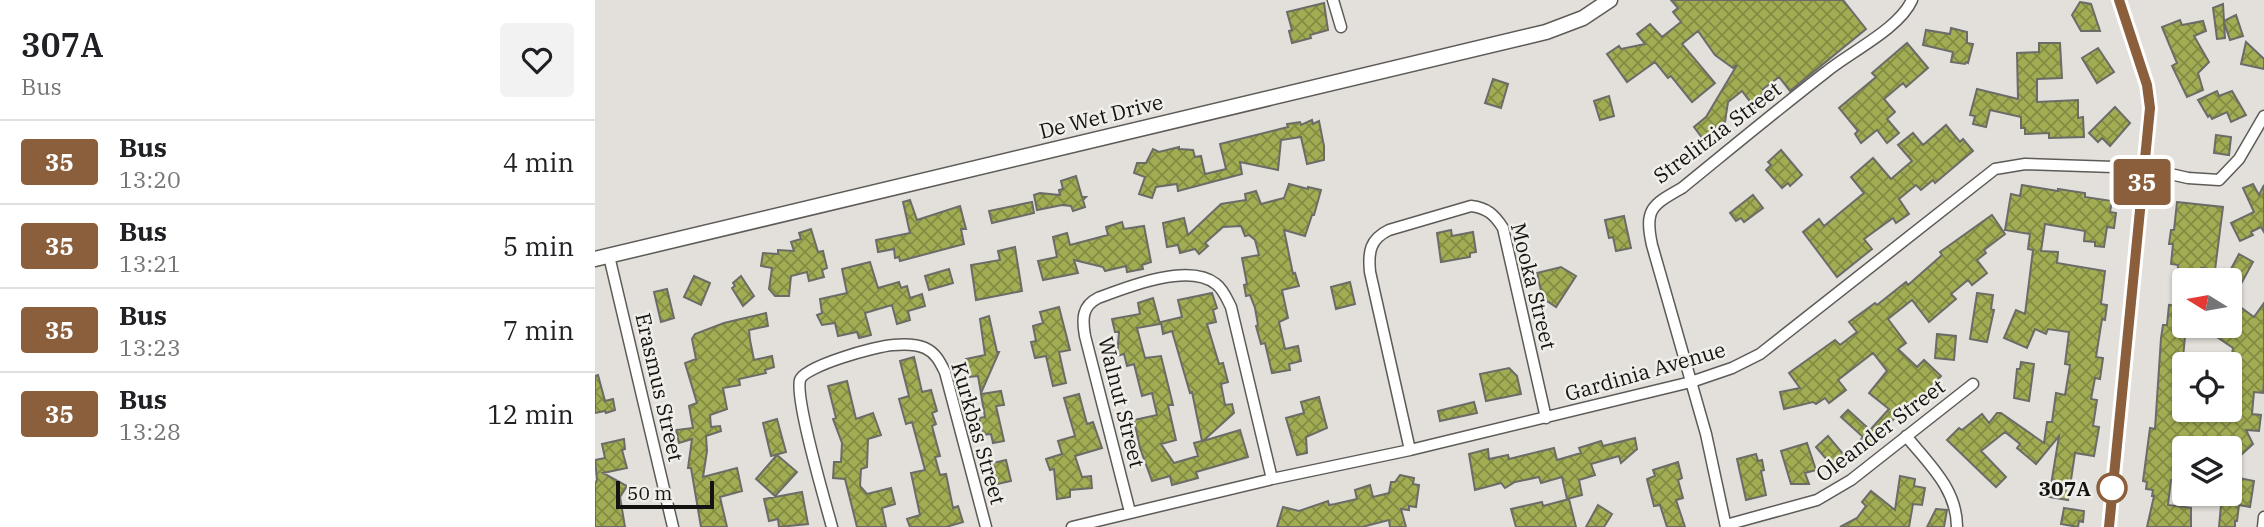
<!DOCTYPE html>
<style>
body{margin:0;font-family:"IBM Plex Serif",serif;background:#f2f2f2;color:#202124;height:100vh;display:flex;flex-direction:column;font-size:26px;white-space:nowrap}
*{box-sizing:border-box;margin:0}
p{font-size:23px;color:#757577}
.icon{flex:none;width:38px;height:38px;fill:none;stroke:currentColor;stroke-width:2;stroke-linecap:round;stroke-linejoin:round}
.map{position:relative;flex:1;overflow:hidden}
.details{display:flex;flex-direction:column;background:#fff;width:595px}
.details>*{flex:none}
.badge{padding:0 14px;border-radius:5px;font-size:24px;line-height:46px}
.needle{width:46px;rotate:281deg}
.controls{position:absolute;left:1577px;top:268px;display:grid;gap:14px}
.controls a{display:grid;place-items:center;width:70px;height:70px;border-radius:7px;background:#fff;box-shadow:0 2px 5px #0004;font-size:35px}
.scale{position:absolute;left:21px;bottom:18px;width:98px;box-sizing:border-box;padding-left:7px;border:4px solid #141311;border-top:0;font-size:19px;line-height:24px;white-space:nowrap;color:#141311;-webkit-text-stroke:5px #f0eee9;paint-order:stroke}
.map>.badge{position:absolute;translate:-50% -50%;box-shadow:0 0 0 4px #fff}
.round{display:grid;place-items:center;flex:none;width:74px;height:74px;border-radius:7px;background:#f2f2f2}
.head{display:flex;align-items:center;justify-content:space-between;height:119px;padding:0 21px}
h1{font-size:33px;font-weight:600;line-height:52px}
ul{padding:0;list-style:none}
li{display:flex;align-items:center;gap:21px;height:84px;padding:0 21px;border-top:2px solid #e0e0e0}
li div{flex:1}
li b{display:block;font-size:26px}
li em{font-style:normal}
li .badge{min-width:77px;font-weight:700;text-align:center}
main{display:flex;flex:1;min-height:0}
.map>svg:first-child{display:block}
.building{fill:url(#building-cross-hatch);stroke:#6b6b67;stroke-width:2}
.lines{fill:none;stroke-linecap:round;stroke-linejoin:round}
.minor-casing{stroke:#5d5b57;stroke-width:13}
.tertiary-casing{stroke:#5d5b57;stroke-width:17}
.minor{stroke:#fff;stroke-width:10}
.tertiary{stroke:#fff;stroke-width:14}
.line-casing{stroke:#fff;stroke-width:16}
.line{stroke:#8b5e3c;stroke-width:10}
.stop-dot{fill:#fff;stroke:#8b5e3c;stroke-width:3.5}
.labels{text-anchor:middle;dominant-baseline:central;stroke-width:5;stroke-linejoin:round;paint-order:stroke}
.street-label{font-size:21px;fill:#141311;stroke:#f0eee9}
.stop-label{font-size:21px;font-weight:bold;fill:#141311;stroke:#f0eee9;text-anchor:end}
</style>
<main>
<section class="details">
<div class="head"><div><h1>307A</h1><p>Bus</p></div><a class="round"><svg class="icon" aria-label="heart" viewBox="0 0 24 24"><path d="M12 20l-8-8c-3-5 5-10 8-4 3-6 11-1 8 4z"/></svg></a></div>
<ul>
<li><span class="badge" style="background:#8b5e3c;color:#fff">35</span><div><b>Bus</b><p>13:20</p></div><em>4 min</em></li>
<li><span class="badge" style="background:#8b5e3c;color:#fff">35</span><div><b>Bus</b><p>13:21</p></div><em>5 min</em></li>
<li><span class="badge" style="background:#8b5e3c;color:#fff">35</span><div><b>Bus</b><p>13:23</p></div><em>7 min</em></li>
<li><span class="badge" style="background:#8b5e3c;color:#fff">35</span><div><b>Bus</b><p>13:28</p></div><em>12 min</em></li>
</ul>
</section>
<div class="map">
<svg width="1669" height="527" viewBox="0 0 1669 527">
<defs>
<pattern id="building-cross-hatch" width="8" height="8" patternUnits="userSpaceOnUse" patternTransform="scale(1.75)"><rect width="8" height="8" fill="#a2ac53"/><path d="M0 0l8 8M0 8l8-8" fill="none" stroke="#838b43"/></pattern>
</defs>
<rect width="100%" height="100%" fill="#e3e0db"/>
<path class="building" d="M1076 0H1248L1271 29 1195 91 1184 77 1168 89 1172 99 1160 108 1147 91 1133 102 1130 122 1108 139 1099 127 1111 117 1142 65 1138 68 1120 55 1103 31 1087 44 1120 83 1097 102 1076 76 1073 78 1060 62 1032 82 1012 54 1024 46 1026 49 1050 44 1042 34 1055 24 1067 37 1086 22 1078 12 1083 8Z
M1485 2 1496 4 1505 31H1486L1477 15Z
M729 3 733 30 715 35 716 38 697 43 694 31 697 30 692 12Z
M1628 4 1629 21 1641 15 1648 36 1635 40 1629 22 1630 38 1622 39 1618 8Z
M1585 20 1587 25 1608 21 1611 31 1599 36 1614 62 1603 73 1608 90 1592 97 1577 66 1582 63 1567 27Z
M1356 28 1372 32V43L1378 44 1373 63 1371 62 1370 64 1356 62 1358 52 1328 45 1331 30 1355 34Z
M1651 42 1669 59V69L1646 64Z
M1312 43 1333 68 1311 87 1308 83 1289 99 1300 112 1292 119 1304 133 1292 143 1282 130 1266 143 1260 134 1263 131 1244 108 1281 77 1277 73Z
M1444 43H1465L1467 78 1442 79V102L1483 100V118L1488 117 1489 137 1454 138V133L1430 134V128H1426V117L1395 110 1391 127 1378 124 1380 116 1375 115 1382 89 1423 99 1422 53 1444 52Z
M1503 48 1519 72 1502 83 1487 58Z
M898 79 913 84 906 108 890 103Z
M1622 91 1624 96 1637 91 1651 115 1636 122 1632 112 1617 119 1615 115 1613 117 1603 100Z
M1014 96 1019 116 1005 120 999 101Z
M1520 107 1535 123 1515 146 1507 138 1503 142 1494 133Z
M717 120 718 124 724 121 729 146V160L712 164 706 137 686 140 683 170 645 162 647 174 583 191 582 184 561 187 557 198 544 194 550 177 539 173 542 163H551L558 149 564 152 584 147V149L598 150 600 157 606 156 610 174 631 169 625 144 693 127 692 124 705 122 706 125Z
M1351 125 1365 142 1368 139 1378 151 1340 183 1338 180 1326 190 1321 185 1304 199 1314 214 1301 223 1298 218 1269 239 1277 249 1242 277 1208 232 1224 219 1229 226 1269 193 1256 177 1278 158 1296 179 1317 161 1303 145 1318 133 1328 145Z
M1621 135 1636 137 1634 155 1619 153Z
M1186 150 1207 175 1195 186 1193 183 1187 188 1171 170 1176 165 1173 162Z
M481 176 487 197H491L488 200 490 207 478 211 476 206 467 205 442 210 439 195 445 193 465 195 464 190 468 189 466 181Z
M694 184 713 189V187L726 190 719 215H717L710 236 689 230 698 274 700 273 704 286 687 290 693 318 684 322 690 349 703 346 706 361 694 364 695 370 677 373 670 343 666 344 661 326 663 325 660 308 655 295 651 296 649 285 652 284 647 258 664 255 660 240 654 235 650 236 646 226 628 227 610 243 613 246 604 254 600 249 585 253 583 245 572 247 568 223 589 218 593 235 626 204 651 200 650 194 661 191 666 204 689 198Z
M1658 184 1664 195 1669 185V232L1666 227 1656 232 1658 235 1645 241 1636 223 1659 212 1648 188Z
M1427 185 1463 191V189L1490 193V197L1517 201 1515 212 1521 213 1519 228 1512 227 1509 247 1500 246V242L1489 241 1490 231 1450 224 1446 251 1463 252 1462 263 1510 271 1506 304 1512 305 1510 320 1507 319 1501 357 1508 358 1505 379 1500 378 1496 399 1502 400 1498 426 1504 427 1499 456 1480 453 1473 500 1454 497 1464 436 1441 464 1422 448 1425 444 1410 432 1386 451 1411 477 1401 487 1352 440 1364 428 1367 430 1387 414 1394 423 1402 413H1406L1449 443 1452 422H1457L1461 393 1470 395 1475 365 1470 364 1474 332 1453 329 1451 334 1440 329 1432 348 1409 338 1421 310 1430 314 1438 250 1433 249 1435 234 1410 230 1416 194 1425 196Z
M1158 195 1168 208 1149 222 1146 218 1141 221 1135 213Z
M315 200 322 220 365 206 371 229H366L369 244 305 261 304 257 300 258 299 249 283 252 281 240 315 233 308 202Z
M437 202 439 213 397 223 394 211Z
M1582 202 1628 207 1620 270 1606 268 1605 280H1582L1583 265 1576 264 1578 244H1574L1576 230H1579Z
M1397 215 1410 234 1389 250 1391 253 1382 260 1392 273 1377 285 1373 280 1356 294 1361 299 1334 322 1317 300 1293 319 1311 343 1303 349 1322 367 1329 360 1346 376 1326 398 1324 396 1308 416 1304 413 1271 450 1263 443 1268 437 1246 417 1253 410 1275 430 1294 409 1274 393 1292 371 1278 353 1243 380 1251 390 1234 403 1230 398 1221 404 1218 402 1189 409 1185 392 1205 388 1194 373 1240 340 1245 345 1262 332 1254 322 1280 303 1282 305 1311 282 1313 285 1347 255 1345 252Z
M1029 216 1036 248 1021 251 1018 237 1014 238 1010 220Z
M527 222 529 229 549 226 556 262 547 265 548 269 532 272 531 266 510 271 508 267 479 260 483 273 448 280 443 261 462 257 458 237 472 233 475 245 513 235 511 227Z
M216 229 223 252 228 251 232 268 227 270 229 277 214 281 212 272 196 276 194 296H180L174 289 177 268 166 266 168 253 183 254V250L199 251 196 242 206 239 204 233Z
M856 230 857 236 878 232 881 252 875 253V257L846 262 842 233Z
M420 247 427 291 381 300 376 265 405 260 403 251Z
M1644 254 1658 262 1646 284 1642 282 1640 287 1634 284V280H1630Z
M275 262 283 288 304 282 306 288 312 286 315 298 327 294 330 306 313 311 315 320 302 324 297 305 270 313 276 335 264 338 262 332 243 336 240 323 227 325 222 315 227 313 225 299 252 293 247 269Z
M966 267 981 276 961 307 946 297 947 295 942 273Z
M354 269 358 283 334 290 330 276Z
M99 276 115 283 106 305 89 297Z
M146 276 159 296 148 306 137 288 140 286 138 283Z
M755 282 760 304 741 309 736 287Z
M72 289 79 318 66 322 59 292Z
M617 293 622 308 618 310 621 322 612 324 624 364 628 363 633 382 626 384 630 405 637 404 639 413 608 441 645 430 653 457 601 472 603 478 577 485 575 476 557 481 545 448 539 420 562 415 557 393 547 396 539 364 532 366 529 354 522 356 524 332H520L517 319 545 314 543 303 558 298 565 324 542 328 550 358 566 356 578 405H573L581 440 566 444 579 463 603 456 599 443 607 441 597 392 595 393 577 331 568 334 566 322 587 317 583 300Z
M1382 293 1398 295 1396 309 1399 310 1392 342 1375 339Z
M1669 303V381L1668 393 1659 392 1657 414 1666 415 1664 431 1651 430 1658 444 1634 466V448H1589V481L1576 480 1573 505 1596 508V527H1552L1559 496H1557L1558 490 1551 489 1552 482 1548 481 1555 428 1560 429 1566 338 1568 325H1572L1574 305 1589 307V326H1591L1588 358 1589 410H1634L1637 374 1634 372 1638 348 1619 335 1626 326H1634V313L1641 304 1659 317Z
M464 307 475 350 464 352 471 383 458 386 451 356 440 358 436 342 441 341 438 326 448 323 445 312Z
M171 313 173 326 154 330 155 340 159 360 177 356 179 367 170 370 171 373 144 379 145 385 128 388 132 409 115 415 116 427 125 426 126 431 111 436 112 451 108 477 142 468 147 491 125 497 132 527H106L96 468H93L97 439 84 443 81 430 98 428 94 406 102 403 90 363 101 359 97 339 100 334 129 323Z
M394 316 402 352H404L386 393 383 376 375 377 371 359 390 355 385 319Z
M1342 334 1361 336 1359 360 1340 358Z
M319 357 327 392 336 390 342 411 337 413 341 424 337 426 345 456 340 457 345 475 351 474 358 508 363 506 368 522 351 527H315L312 519 325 515 316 473 330 470 317 422 311 424 304 399 314 396 305 361Z
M1426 362 1439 364 1434 401 1419 398 1422 369H1425Z
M914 368 922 376 926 394 891 401 885 374Z
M3 375 10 401 18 399 20 410 11 413 10 411 0 413V376Z
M252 381 261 419 278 413 286 435 273 439 272 467 266 469 265 486 272 494 296 488 300 504 287 508 291 527H262L250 479 238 478 239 462H246L247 443 238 419 241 418 233 386Z
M406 391 409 405 401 406 409 441 398 443 396 434 388 435 384 418 390 417 386 394Z
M484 394 492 424 498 422 507 448 480 456 487 477 496 476 497 488 475 490V497L462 499 459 469 455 470 451 459 467 454 463 441 480 436 469 398Z
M724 397 732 428 711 437 712 453 702 455 691 418 709 413 706 402Z
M879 402 882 413 845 421 843 411Z
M182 419 191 452 176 456 168 423Z
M1233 436 1249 455V459L1239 468 1221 447Z
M1040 438 1042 449 1026 463 1024 456 996 464 1000 475 984 480 987 495 972 499 967 477 946 483 944 477 920 482 910 488 906 483 880 490 874 454 893 449 894 459 913 455 914 459 959 448 962 460 986 453 984 448 1006 441 1008 446Z
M29 439 30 449 27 450 32 468 8 473 32 486 25 497 30 527H0V484L2 480 0 460 10 458 7 444Z
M1212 443 1221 470 1210 473 1214 484H1196L1186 451Z
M1161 454 1163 461 1167 460 1169 470 1166 471 1171 495 1151 500 1142 459Z
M182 455 202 472 180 496 161 479Z
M411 460 416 481 402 484 398 463Z
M1083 462 1087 478 1083 480 1088 498 1081 500 1090 527H1072L1065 505 1059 506 1052 479 1060 476 1058 470Z
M805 475 819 478 818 484 824 485 821 507 814 506V510L806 509 811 527H795L794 520 767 527H682L688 507 704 511 733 501 734 505 740 504 762 499 760 490 775 485 778 497 794 493 796 482H800Z
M1305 476 1320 479 1319 486 1330 488 1327 505 1318 504 1314 527H1245L1262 518 1271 506 1267 502 1276 491 1300 510Z
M1634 476 1659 481 1655 507 1644 505 1642 521H1640V527H1624L1627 494H1634Z
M207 492 213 524 184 527 183 519 174 521 169 499Z
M974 499 981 527H921L916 509 947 502 948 506Z
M1003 505 1017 514 1009 527H991Z
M1469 508 1489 511 1488 522 1484 521 1483 527 1466 524Z
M1341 509 1352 510 1349 527H1332Z"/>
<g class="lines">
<defs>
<path id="minor" d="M738 0 746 27
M14 256 78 527
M1311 436C1334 464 1362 489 1362 527
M815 450 775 272C773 252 775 239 794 230L876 206C892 208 899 214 908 228L951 418
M535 512 490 336C487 319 487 306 503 298 532 287 594 262 621 284 628 289 632 299 636 307L677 479
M1131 525 1222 500 1256 480 1378 384
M237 527C230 501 200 400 205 380 209 366 282 346 298 345 309 344 321 344 330 348 341 353 345 362 350 372L391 527
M477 527 677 479 815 450 1096 382 1137 368 1165 354 1400 169 1430 164 1549 168 1593 178 1624 180 1644 159 1669 116
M1131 527 1111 434 1057 245C1049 209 1057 205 1087 188 1135 149 1182 110 1231 72 1255 52 1304 29 1317 0
M1514 527 1555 108 1552 85 1524 0
M1668 527 1669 517"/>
<path id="tertiary" d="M0 259 951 32 988 18 1015 0"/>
</defs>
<use href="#minor" class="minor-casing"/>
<use href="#tertiary" class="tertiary-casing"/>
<use href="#minor" class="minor"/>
<use href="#tertiary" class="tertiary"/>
</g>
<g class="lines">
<defs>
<path id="line" d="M1514 527 1555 108 1552 85 1524 0"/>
</defs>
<use href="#line" class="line-casing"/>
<use href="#line" class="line"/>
</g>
<circle class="stop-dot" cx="1517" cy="488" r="14"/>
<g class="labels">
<g class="street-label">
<text transform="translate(506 116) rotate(-14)">De Wet Drive</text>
<text transform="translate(1122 132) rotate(-37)">Strelitzia Street</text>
<text transform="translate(939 286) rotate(76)">Mooka Street</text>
<text transform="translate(1050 371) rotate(-16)">Gardinia Avenue</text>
<text transform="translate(65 387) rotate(77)">Erasmus Street</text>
<text transform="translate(527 402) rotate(76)">Walnut Street</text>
<text transform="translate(1285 430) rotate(-37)">Oleander Street</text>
<text transform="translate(384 433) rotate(74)">Kurkbas Street</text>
</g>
<g class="stop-label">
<text x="1496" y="488">307A</text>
</g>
</g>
</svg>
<div class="controls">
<a><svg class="needle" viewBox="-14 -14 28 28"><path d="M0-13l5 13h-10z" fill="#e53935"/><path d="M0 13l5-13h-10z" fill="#757577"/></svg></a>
<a><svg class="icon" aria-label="locate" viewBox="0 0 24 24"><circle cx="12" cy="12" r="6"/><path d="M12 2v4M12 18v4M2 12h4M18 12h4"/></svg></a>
<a><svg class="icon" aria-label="layers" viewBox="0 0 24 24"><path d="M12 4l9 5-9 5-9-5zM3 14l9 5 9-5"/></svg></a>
</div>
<div class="scale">50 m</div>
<b class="badge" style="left:1547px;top:182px;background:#8b5e3c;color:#fff">35</b>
</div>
</main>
